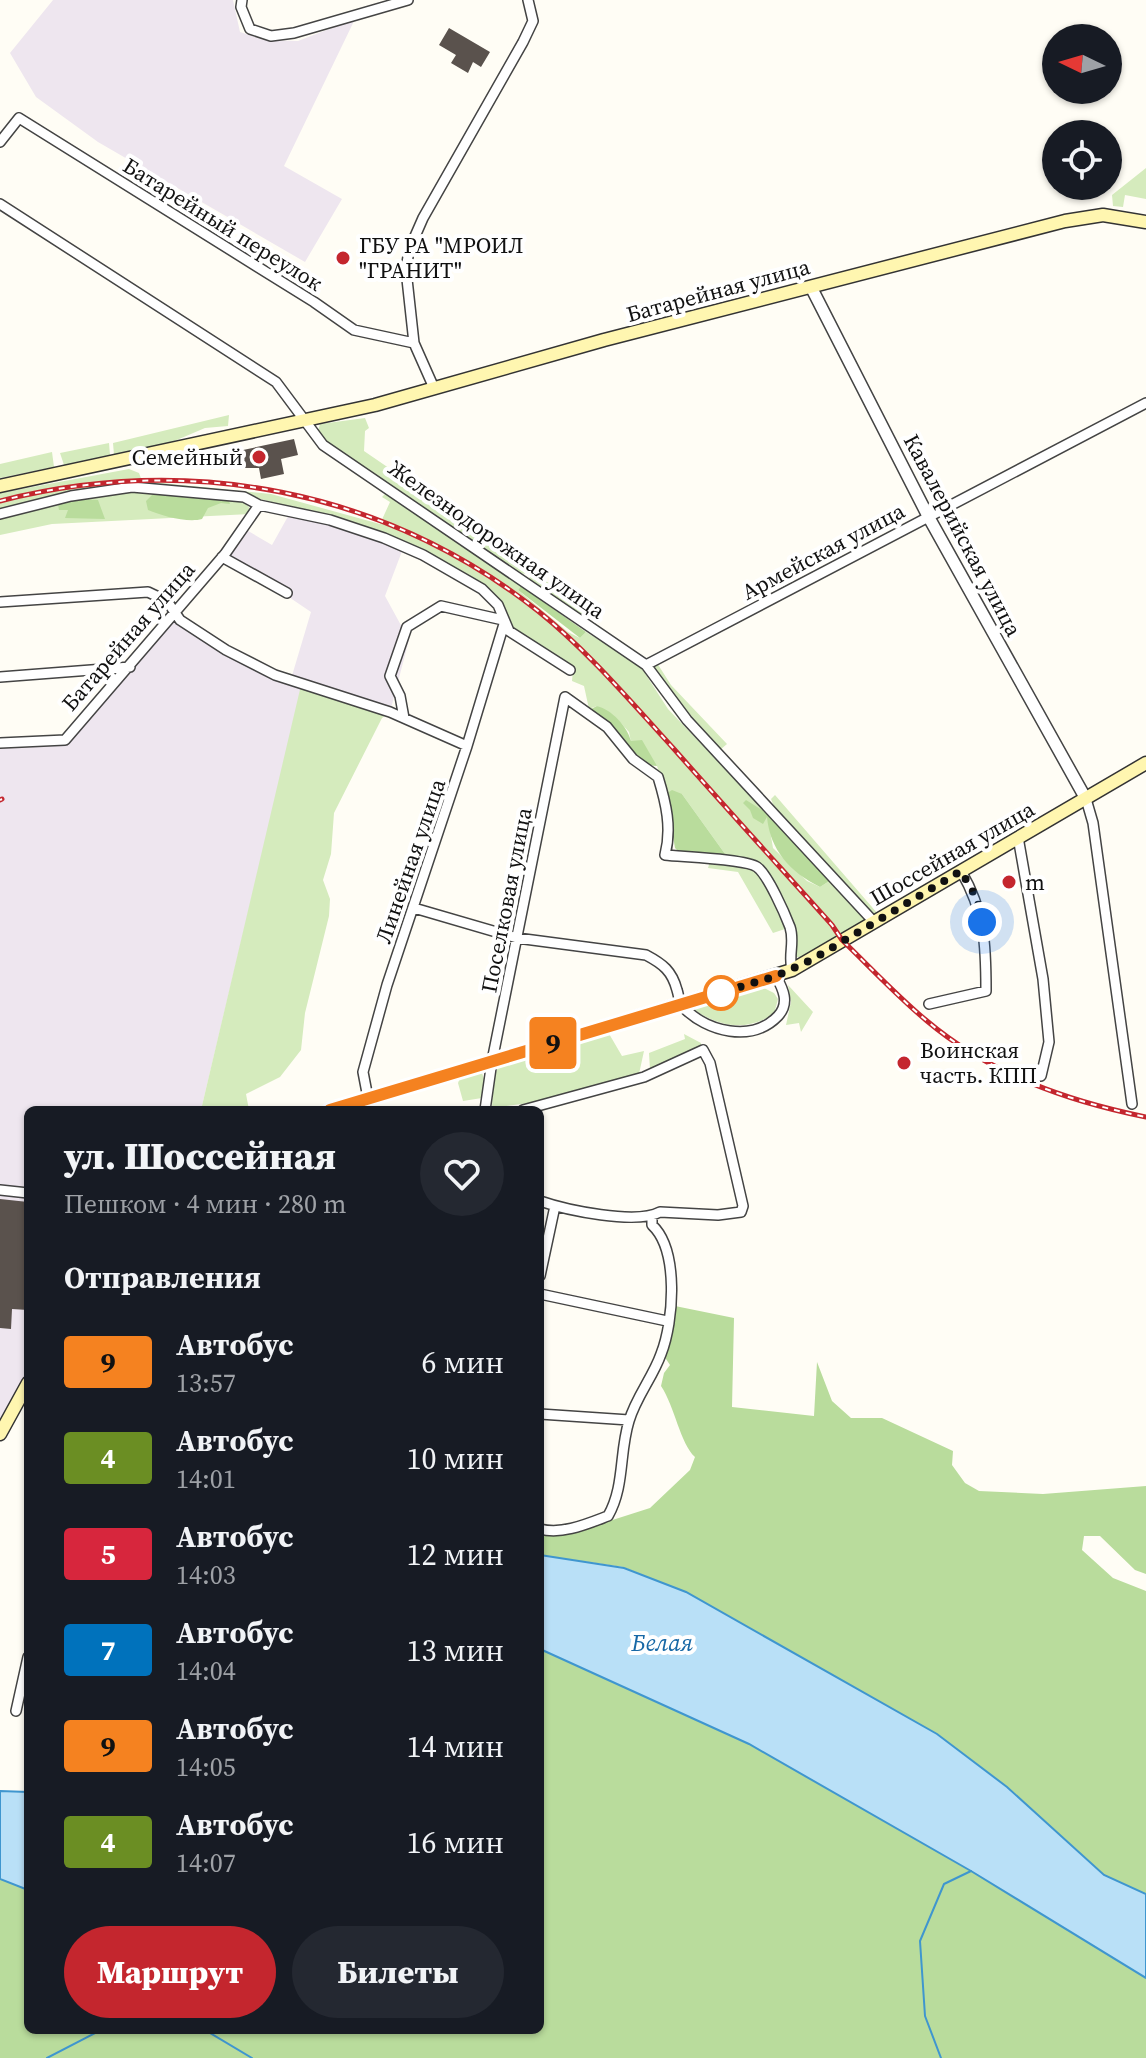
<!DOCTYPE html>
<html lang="ru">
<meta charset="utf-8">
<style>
body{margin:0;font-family:"Source Serif 4",serif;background:#242831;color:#f1f3f6;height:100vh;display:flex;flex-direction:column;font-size:30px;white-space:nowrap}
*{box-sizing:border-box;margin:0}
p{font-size:26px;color:#9ea1a6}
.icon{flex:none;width:44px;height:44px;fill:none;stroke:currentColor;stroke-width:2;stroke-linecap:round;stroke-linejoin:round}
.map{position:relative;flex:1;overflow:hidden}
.drawer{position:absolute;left:24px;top:1106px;width:520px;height:928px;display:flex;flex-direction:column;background:#171b24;border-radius:12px;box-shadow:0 2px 6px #0004}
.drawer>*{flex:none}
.badge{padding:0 16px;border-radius:6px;font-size:28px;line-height:52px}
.needle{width:52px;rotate:275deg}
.tools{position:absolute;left:1042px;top:24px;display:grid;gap:16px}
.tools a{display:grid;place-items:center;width:80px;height:80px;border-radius:50%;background:#171b24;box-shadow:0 2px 6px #0004;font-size:40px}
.you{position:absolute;width:40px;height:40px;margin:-20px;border:6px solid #fff;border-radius:50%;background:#1a73e8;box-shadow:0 0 0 12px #1a73e833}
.map>.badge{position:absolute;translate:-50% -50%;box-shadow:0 0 0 4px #fff}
h2{padding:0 40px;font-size:30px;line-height:72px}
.round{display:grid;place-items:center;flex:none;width:84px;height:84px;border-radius:42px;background:#242831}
.overview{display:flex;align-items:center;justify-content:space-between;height:136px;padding:0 40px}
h1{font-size:38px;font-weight:800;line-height:60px}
.cta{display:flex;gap:16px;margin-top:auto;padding:16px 40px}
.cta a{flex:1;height:92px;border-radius:48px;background:#c4262e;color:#fff;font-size:32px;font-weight:800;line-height:92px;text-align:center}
.cta a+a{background:#242831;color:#f1f3f6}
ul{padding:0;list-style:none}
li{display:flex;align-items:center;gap:24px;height:96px;padding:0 40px}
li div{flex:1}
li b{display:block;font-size:30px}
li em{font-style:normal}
li .badge{min-width:88px;font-weight:700;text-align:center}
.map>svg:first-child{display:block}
.industrial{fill:#eee6ef}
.green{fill:#d5ebbd}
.forest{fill:#b9dc9c}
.water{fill:#b9e0f7;stroke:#3f96cf;stroke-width:2}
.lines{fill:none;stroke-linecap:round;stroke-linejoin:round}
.stream{stroke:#3f96cf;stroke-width:2}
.building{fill:#5a524d}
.minor-casing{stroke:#444;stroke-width:12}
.tertiary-casing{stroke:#444;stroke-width:14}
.secondary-casing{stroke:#333;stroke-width:15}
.minor{stroke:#fff;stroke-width:9}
.tertiary{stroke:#fff;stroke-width:11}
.secondary{stroke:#fff6b0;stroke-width:12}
.rail-casing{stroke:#c4262e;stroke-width:5}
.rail{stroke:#fff;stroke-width:2;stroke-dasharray:6;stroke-linecap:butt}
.line-casing{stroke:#fff;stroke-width:18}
.line{stroke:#f58220;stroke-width:12}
.walk{stroke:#111;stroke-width:8;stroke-dasharray:0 14.4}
.poi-dot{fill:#c4262e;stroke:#fff;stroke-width:3}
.stop-dot{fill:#fff;stroke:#f58220;stroke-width:4}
.labels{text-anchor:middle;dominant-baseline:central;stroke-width:8;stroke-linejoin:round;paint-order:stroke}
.street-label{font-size:22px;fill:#111;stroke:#fff}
.poi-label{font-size:22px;fill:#111;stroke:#fff;text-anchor:start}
.water-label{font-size:24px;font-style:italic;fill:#1768a6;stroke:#fff}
</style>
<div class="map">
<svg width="1146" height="2058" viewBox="0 0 1146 2058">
<rect width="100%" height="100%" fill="#fffdf5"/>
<path class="industrial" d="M53 0H233L240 32 264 40 298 41 355 19 284 166 342 199 305 262 98 142 36 97 10 53Z
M291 511 404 546 385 596 409 640 390 712 303 682 201 1110H28V1371L0 1419V743L65 739 175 612 226 650 291 679 311 612 225 554 243 528 272 545Z"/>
<path class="green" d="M1146 168V199L1125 195 1123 207 1113 206 1112 195Z
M229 415 228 426 205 428 165 445 114 455 113 443Z
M365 418 369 428 365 431 364 451 532 566 527 574 519 573 321 438 318 431 320 424Z
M109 443 110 455 64 465 60 453Z
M52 452 54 467 0 478V464Z
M129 469 139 473 142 481 271 494 380 524 390 502 382 497 386 493 521 586 518 590 568 632 580 638 586 632 639 664 668 709 767 813 773 848 807 881 820 887 831 880 857 906 867 921 805 957H794L796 932 762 869 728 858 682 794H666L657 766 631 742 629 732 619 721 597 706 589 709 584 686 572 681 573 670 509 628 491 593 364 527 246 495 148 486 0 511V493Z
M130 490 242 501 249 507 250 514 52 524 0 535V516Z
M533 573 590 609 584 619 527 581Z
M657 663 671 685 727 744 720 750 689 717 653 668Z
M302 681 390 712 382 718 334 813 331 854 323 880 330 899 329 916 305 1013 301 1050 280 1077 246 1094 249 1110H201Z
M775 795 878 914 871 913 775 809 771 799Z
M710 861 753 867 768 887 785 929 773 933 738 872 708 868Z
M788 985 813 1012 801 1032 799 1023 786 1025 791 1002Z
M764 988 774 993 778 999 774 1014C746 1032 719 1027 693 1009Z
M608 1032 622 1056 644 1051 639 1074 529 1103 492 1108 493 1080 498 1067Z
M684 1034 701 1043V1047L650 1070 649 1053 685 1039Z
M482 1073 486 1085 482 1098 463 1101 458 1083 460 1078Z"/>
<path class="forest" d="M155 492 185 493 229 501 230 504 221 503 208 508 202 519C188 523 162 516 148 510L146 501Z
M77 499 98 500 105 519 65 518 68 510H59L58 504Z
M521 586 586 632 580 638 518 590Z
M597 706C612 710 627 726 631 741L642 740 657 766C639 767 607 726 593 712L591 709Z
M672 790 682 794 728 858 681 854 675 848 666 794Z
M746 800 767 813 831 880 820 887C790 872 770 850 767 817L763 824 753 818 750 810 743 803Z
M675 1306 734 1318 732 1407 814 1416 817 1362 832 1401 851 1418H882L953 1451 952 1465 965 1483 979 1491 1043 1494 1146 1486V1574L1135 1570 1100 1536H1084L1082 1550 1113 1578 1146 1591V1894L1103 1875 1007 1788 937 1735 686 1592 623 1567 540 1555V1535L550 1536 600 1524 650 1508 690 1470 695 1457C680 1443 675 1407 661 1386L664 1373 670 1365 664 1356Z
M540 1649 749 1744 971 1871 1146 1978V2058H0V1879L28 1890V2030H540Z"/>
<path class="water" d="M540 1555 624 1568 686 1592 937 1734 1007 1787 1104 1875 1146 1894V1978L971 1871 749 1744 540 1649Z
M0 1791 28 1792V1890L0 1879Z"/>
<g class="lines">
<path class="stream" d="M205 2030 252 2058
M47 2058 101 2030
M941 2058 925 2016 920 1941 944 1884 971 1871"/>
</g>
<path class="building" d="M449 28 490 52 481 67 473 62 468 73 451 63 456 55 439 45Z
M294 439 298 455 281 459 284 474 261 479 259 468H232L229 453Z
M0 1199 28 1202V1310L12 1309 11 1329 0 1328Z"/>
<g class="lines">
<defs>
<path id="minor" d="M242 0 241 7 250 29 271 36 294 33 408 0
M0 142 19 118 314 302 354 330 414 343
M0 204 276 382 323 445 646 665 687 720 874 922
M434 388 414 343 406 270 409 250 423 218 523 42 533 21 528 0
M0 514 71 496 132 487 244 497 259 505 330 520 384 538 423 555 482 589 498 605 509 631 570 670
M222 557 287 593
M0 602 148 592 167 601 180 620 226 650 275 675 390 712 467 746
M646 665 1146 403
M0 677 130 667
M404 718 400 696 390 676 407 627 441 606 503 620
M0 743 65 740 225 554 259 505
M1086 799 1093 823 1132 1104
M1018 837 1043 979 1049 1042 1041 1076
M414 908 517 938 646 955C663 964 672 971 677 990 679 996 679 1003 683 1007 707 1032 752 1043 778 1016 790 1003 783 989 776 976
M929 1004 986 991C986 945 985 912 961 871
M367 1110 368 1098 363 1072 387 985 467 746 504 624
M485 1110 492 1061 565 697 607 727 633 759 658 777C666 803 672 828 665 855 683 857 746 859 757 867 768 875 785 914 790 927 795 942 788 955 792 970
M523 1110 644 1077 703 1050 710 1063 743 1206 741 1212 718 1215 660 1212C636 1225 566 1210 540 1201
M0 1190 28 1193
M540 1276 555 1206
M540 1294 667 1321
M540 1414 629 1420
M540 1529C562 1535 587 1524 608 1516 625 1486 619 1453 629 1421 636 1397 653 1377 661 1354 674 1321 679 1250 652 1225V1217
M16 1711 28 1657"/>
<path id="tertiary" d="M811 287 928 516 1086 799"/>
<path id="secondary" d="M0 486 375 405 604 340 1065 221 1103 215 1146 222
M330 1110 792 970 1146 763
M0 1434 28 1383"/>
</defs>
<use href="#minor" class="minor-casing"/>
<use href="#tertiary" class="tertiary-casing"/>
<use href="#secondary" class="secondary-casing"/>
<use href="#minor" class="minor"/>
<use href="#tertiary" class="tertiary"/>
<use href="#secondary" class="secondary"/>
<defs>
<path id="rail" d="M0 501C189 453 383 489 538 611 588 651 631 702 674 749 726 808 779 866 832 925L842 940C870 967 897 996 927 1021 990 1074 1067 1101 1146 1117
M0 800 2 799"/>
</defs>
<use href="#rail" class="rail-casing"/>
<use href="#rail" class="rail"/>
</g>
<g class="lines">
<defs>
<path id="line" d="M330 1110 776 976"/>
</defs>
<use href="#line" class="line-casing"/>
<use href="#line" class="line"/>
<path class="walk" d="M721 993 717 994 776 976 813 959 961 871 977 899 982 922"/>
</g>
<g class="poi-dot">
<circle cx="343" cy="258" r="8"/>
<circle cx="259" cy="457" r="8"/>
<circle cx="1009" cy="882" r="8"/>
<circle cx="904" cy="1063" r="8"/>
</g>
<circle class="stop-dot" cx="721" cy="993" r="16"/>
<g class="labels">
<g class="street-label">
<text transform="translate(223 224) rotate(32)">Батарейный переулок</text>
<text transform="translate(718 290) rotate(-15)">Батарейная улица</text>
<text transform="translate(963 535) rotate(62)">Кавалерийская улица</text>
<text transform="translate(497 539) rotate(35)">Железнодорожная улица</text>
<text transform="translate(823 551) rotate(-28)">Армейская улица</text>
<text transform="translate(128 636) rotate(-49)">Батарейная улица</text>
<text transform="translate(952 853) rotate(-30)">Шоссейная улица</text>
<text transform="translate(410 861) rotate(-71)">Линейная улица</text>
<text transform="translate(506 900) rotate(-79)">Поселковая улица</text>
</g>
<g class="poi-label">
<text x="359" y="245">ГБУ РА "МРОИЛ<tspan x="359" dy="25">"ГРАНИТ"</tspan></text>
<text x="243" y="457" text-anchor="end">Семейный</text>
<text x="1025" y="882">m</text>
<text x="920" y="1050">Воинская<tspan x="920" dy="25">часть. КПП</tspan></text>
</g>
<g class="water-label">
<text x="662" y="1642">Белая</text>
</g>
</g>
</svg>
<div class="tools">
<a><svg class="needle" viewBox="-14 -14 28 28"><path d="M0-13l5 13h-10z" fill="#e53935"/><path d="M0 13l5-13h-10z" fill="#9ea1a6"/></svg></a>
<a><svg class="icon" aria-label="locate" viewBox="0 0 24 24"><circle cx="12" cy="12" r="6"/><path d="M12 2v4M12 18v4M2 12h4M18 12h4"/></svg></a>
</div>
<div class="you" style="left:982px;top:922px"></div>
<b class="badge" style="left:553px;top:1043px;background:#f58220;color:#111">9</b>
<section class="drawer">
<div class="overview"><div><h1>ул. Шоссейная</h1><p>Пешком · 4 мин · 280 m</p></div><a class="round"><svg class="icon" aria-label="heart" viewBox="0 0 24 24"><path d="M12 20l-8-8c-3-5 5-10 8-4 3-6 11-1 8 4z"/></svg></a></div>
<h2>Отправления</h2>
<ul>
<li><span class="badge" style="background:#f58220;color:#111">9</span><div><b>Автобус</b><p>13:57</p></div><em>6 мин</em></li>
<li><span class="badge" style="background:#6b8e23;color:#fff">4</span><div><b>Автобус</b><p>14:01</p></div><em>10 мин</em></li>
<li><span class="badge" style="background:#d7263d;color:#fff">5</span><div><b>Автобус</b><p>14:03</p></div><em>12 мин</em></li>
<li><span class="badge" style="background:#0072bc;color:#fff">7</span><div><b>Автобус</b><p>14:04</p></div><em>13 мин</em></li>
<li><span class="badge" style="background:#f58220;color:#111">9</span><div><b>Автобус</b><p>14:05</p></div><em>14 мин</em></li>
<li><span class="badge" style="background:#6b8e23;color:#fff">4</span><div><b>Автобус</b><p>14:07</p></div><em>16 мин</em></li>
</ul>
<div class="cta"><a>Маршрут</a><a>Билеты</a></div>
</section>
</div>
